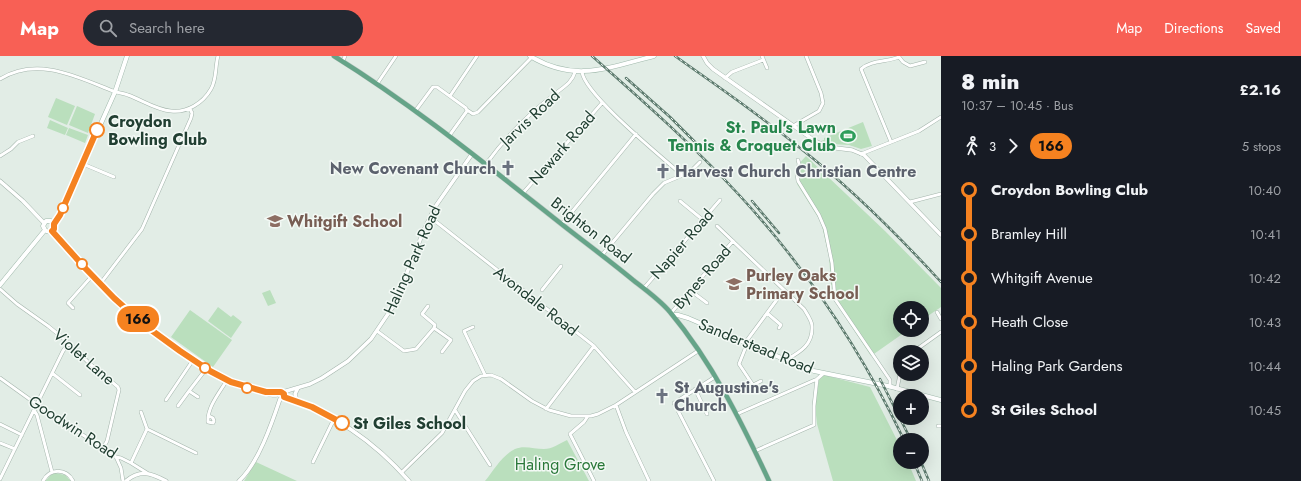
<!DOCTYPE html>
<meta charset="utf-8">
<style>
body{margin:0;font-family:Jost,sans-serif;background:#242831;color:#f1f3f6;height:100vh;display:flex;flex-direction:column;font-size:15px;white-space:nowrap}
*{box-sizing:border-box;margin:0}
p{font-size:13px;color:#9ea1a6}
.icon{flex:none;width:22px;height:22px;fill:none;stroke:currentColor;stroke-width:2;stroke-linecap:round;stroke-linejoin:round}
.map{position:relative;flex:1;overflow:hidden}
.panel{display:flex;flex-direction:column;background:#171b24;width:360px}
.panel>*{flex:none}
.badge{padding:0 8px;border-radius:13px;font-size:14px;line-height:26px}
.fabs{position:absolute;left:893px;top:245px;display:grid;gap:8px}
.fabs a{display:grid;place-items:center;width:36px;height:36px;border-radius:50%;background:#171b24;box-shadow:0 4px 16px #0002;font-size:20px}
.map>.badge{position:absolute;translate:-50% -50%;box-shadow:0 0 0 2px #fff}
.legs{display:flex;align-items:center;gap:6px;height:44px;padding:0 20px;font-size:13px}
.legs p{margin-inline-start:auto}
.overview{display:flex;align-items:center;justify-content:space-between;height:68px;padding:0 20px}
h1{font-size:22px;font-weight:800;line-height:30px}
ul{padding:0 20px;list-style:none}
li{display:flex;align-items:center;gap:14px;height:44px;font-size:15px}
li i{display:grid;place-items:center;width:6px;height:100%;margin:0 5px;background:currentColor}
li i::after{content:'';width:10px;height:10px;margin:-5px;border:3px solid;border-radius:50%;background:#171b24}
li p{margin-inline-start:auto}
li:first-child i{background:linear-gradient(#0000 50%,currentColor 0)}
li:last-child i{background:linear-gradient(currentColor 50%,#0000 0)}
header{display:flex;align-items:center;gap:24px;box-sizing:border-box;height:56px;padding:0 20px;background:#f86055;color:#fff}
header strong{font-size:19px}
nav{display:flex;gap:22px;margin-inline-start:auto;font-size:14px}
.search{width:280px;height:36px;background:#242831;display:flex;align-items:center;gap:10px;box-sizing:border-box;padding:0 14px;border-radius:22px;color:#9ea1a6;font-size:15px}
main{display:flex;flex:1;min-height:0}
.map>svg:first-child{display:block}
.green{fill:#badfbd}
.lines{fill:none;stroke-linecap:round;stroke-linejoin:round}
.minor-casing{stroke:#a4b5ac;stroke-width:4}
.tertiary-casing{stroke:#a4b5ac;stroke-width:4.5}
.secondary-casing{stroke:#a0b9ac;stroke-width:5}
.primary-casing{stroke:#c1c9c6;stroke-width:5.5}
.minor{stroke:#fff;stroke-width:3}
.tertiary{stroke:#fff;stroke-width:3.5}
.secondary{stroke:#fff;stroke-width:4}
.primary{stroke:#65a488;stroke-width:4.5}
.rail-casing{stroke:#5c7a6d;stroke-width:2.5}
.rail{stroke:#f3f9f5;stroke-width:1;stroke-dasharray:3;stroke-linecap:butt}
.line-1-casing{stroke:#fff;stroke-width:9}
.line-1{stroke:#f58220;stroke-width:6}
.stop-1-dot{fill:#fff;stroke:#f58220;stroke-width:2}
.labels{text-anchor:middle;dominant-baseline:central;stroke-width:3;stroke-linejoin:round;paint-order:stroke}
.street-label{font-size:16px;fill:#213f32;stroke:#f3f9f5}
.stop-label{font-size:16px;font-weight:bold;fill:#213f32;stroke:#f3f9f5;text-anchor:start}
.leisure-label{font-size:16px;font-weight:bold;fill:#27864d;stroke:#f3f9f5;text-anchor:end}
.worship-label{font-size:16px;font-weight:bold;fill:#5b616d;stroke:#f3f9f5;text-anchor:start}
.education-label{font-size:16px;font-weight:bold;fill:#785e54;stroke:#f3f9f5;text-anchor:start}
.park-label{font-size:16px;fill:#297839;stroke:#f3f9f5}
</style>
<header>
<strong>Map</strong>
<div class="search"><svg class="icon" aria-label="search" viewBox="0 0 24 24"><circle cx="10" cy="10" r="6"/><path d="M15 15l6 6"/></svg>Search here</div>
<nav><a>Map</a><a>Directions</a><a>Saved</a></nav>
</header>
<main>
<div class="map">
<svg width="941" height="425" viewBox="0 0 941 425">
<rect width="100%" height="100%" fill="#e2ede6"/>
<path class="green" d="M56 42 75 50 67 69 48 61Z
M77 50 95 58 88 77 69 69Z
M50 64 68 72 65 79 47 72Z
M863 66 872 90 861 93 849 89 831 88 821 85 824 84V82Z
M69 72 88 79 85 87 66 79Z
M806 100 885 175 941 232V251L922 264V252H900V274H908L871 300 832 241 829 200 821 166 797 128 796 111Z
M270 234 276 247 268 250 262 237Z
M218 251 231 261 233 259 242 266 231 282 208 265Z
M190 254 232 284 213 311 171 281Z
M824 319 870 331 900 390V406H908L916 425H833L817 368 815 350 819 324Z
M567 384 589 425H485C494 414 502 399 515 393 524 389 534 393 544 393 552 393 559 388 567 384Z
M256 406 297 425H244Z
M55 417 65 419 71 425H45L51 419Z"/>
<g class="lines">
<defs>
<path id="minor" d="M762 0 767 12
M343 5 345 0
M582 16C585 39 662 101 682 119
M725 22 732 16 763 4
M0 23C38 0 77 21 113 35 118 37 123 37 128 39 142 44 156 54 171 55 187 57 203 47 211 33 217 23 215 10 218 0
M377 28 396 0
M450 40 477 0
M416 54 433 31H437L466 52 467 55 449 80
M467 54 473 58 478 56 532 1
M793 70 819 55 823 47 821 37 806 0
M891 86 861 13C871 4 887 6 899 1L903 6 910 10 925 6
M861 98 919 75 941 61
M0 100 11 93 18 86 33 80
M798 104 799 108 797 118 798 125 819 159 825 173 832 207 835 243 890 324V331
M83 108 114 121
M486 108C505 82 528 58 555 38 563 31 572 27 575 16
M523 137 602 47
M680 145 703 164
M910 146 941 138
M430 161 594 290 635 336
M562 168 636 78
M717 170 804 253C807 258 812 265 812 270 813 289 800 296 786 304
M602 199 653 138 664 127 690 116 700 106
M100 228 142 173 191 62 192 57 190 53
M644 232 720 144
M0 233 17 248 48 270 69 287 90 308 118 331 119 334 107 385 103 392
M542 234 561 210
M691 235 707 247
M73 252 68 247 92 220
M937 256 941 263
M671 257 733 185
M767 257 781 269 779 272
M473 271 464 275 485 319
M434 272 451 284 442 296
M377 275 404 295 416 293 434 272 435 269 422 258 428 250
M745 287 784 234
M747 288 739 308 753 329 761 325
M913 296 941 276
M52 317 80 339
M0 322 53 360 108 395 116 401 121 402 131 407 147 417
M695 333 707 358
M897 333 900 318
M198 341 189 335 206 313
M166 344 193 304
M616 349 626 376 649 425
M178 350 189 335
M546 353 594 290
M34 354 37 359 52 416
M455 354 490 409
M141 356 147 373
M737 358 817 323 824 317
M209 360 213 362 214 365 213 367 208 366C207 351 220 336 227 324
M588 360 584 366 570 378 594 425
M0 368 22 379
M938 370H941
M0 387 15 393
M755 395 814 369V350L817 323
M116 401 121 412 123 425
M313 406 334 363
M131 407 147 373 196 397
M402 416 442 377 465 335 473 325 481 320 491 319 501 323 532 345 549 354 571 360H591L598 358 616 349 698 295
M0 423 63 295 69 287
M43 425C50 412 66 412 73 425
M714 425 674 347 715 321"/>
<path id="tertiary" d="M703 0 707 7 713 13 815 85 828 91 852 94 864 99 941 179
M0 125 23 145 44 167
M52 175C77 203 102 231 130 256 147 272 167 286 186 299 207 314 228 326 253 333 260 335 271 340 276 339
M266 336H283L310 328 322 322 348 305 371 283 394 249 424 174 435 151 472 98
M284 341C333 357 375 386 409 425
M297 345 295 338 298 332
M126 425C140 413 151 417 166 425
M239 425C258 408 272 367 280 343"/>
<path id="secondary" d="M530 0C575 27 607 12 654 0
M54 168 60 159 115 36 127 0
M45 174 43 170 46 165H51L54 168
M45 174C49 177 51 176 54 173V168
M0 229 45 174
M673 259H678L688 262 800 310 814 315 888 330 941 344"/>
<path id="primary" d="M334 0C416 51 489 111 564 170 587 188 610 205 633 224 646 234 660 244 670 256 712 306 742 367 769 425"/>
</defs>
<use href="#minor" class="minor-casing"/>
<use href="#tertiary" class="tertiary-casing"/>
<use href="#secondary" class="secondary-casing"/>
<use href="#primary" class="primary-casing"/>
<use href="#minor" class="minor"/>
<use href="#tertiary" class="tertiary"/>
<use href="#secondary" class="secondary"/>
<use href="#primary" class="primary"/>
<defs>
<path id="rail" d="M592 0C643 45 695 91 741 141 807 213 862 296 904 384
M675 0C717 30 760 59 800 92 851 132 897 178 941 226
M626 22 670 61 699 90
M752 145 779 177
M880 323 911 384
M914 406 922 425
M921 406 929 425"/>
</defs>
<use href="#rail" class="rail-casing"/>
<use href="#rail" class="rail"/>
</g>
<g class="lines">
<defs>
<path id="line-1" d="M97 74 60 159 54 168V173L52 175 86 213 114 242 143 268 180 295 210 315 231 326 266 336H281L284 338V341L312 351 342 367"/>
</defs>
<use href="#line-1" class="line-1-casing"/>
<use href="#line-1" class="line-1"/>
</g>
<defs>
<symbol id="stadium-bare" viewBox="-9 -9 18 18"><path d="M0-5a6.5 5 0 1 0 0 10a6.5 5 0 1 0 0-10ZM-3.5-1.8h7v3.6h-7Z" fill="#2e9e5b" stroke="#f3f9f5" stroke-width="2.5" paint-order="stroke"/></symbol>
<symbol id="church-bare" viewBox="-9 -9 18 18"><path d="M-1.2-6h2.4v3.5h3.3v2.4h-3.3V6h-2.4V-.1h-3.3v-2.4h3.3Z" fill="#6b7280" stroke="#f3f9f5" stroke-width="2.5" paint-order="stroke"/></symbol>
<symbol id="school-bare" viewBox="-9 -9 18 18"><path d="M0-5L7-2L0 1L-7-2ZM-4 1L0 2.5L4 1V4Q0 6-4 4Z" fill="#8d6e63" stroke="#f3f9f5" stroke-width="2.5" paint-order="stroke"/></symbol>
</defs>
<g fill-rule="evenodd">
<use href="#stadium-bare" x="837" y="69" width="22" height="22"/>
<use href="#church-bare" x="497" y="101" width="22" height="22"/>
<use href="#church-bare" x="652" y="104" width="22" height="22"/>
<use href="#school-bare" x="264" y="154" width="22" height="22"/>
<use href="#school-bare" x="723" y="217" width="22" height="22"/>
<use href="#church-bare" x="651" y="329" width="22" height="22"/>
</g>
<g class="stop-1-dot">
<circle cx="97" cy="74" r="7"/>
<circle cx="63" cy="152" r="5"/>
<circle cx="82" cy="208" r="5"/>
<circle cx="205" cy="312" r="5"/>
<circle cx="247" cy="332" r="5"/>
<circle cx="342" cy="367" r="7"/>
</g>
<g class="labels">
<g class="street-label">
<text transform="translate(530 62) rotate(-43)">Jarvis Road</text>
<text transform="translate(562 92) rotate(-49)">Newark Road</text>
<text transform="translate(591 174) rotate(38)">Brighton Road</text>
<text transform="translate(682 188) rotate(-49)">Napier Road</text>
<text transform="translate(412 204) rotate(-66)">Haling Park Road</text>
<text transform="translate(702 221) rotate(-49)">Bynes Road</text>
<text transform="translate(536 245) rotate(38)">Avondale Road</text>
<text transform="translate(756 290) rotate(22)">Sanderstead Road</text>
<text transform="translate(84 301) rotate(41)">Violet Lane</text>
<text transform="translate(73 371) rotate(33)">Goodwin Road</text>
</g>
<g class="stop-label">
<text x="108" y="65">Croydon<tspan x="108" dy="18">Bowling Club</tspan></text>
<text x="353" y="367">St Giles School</text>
</g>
<g class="leisure-label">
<text x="836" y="71">St. Paul's Lawn<tspan x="836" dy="18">Tennis &amp; Croquet Club</tspan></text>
</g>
<g class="worship-label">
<text x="496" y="112" text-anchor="end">New Covenant Church</text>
<text x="675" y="115">Harvest Church Christian Centre</text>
<text x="674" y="331">St Augustine's<tspan x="674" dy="18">Church</tspan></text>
</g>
<g class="education-label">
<text x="287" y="165">Whitgift School</text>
<text x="746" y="219">Purley Oaks<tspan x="746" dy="18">Primary School</tspan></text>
</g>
<g class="park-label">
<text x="560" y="408">Haling Grove</text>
</g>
</g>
</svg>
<div class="fabs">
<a><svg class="icon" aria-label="locate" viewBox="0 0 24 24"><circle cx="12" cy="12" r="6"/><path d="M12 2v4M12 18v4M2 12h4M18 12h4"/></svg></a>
<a><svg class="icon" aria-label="layers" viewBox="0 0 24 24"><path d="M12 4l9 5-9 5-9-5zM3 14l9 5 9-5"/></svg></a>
<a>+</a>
<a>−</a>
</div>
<b class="badge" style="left:138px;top:263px;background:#f58220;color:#111">166</b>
</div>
<section class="panel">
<div class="overview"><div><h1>8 min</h1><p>10:37 – 10:45 · Bus</p></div><b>£2.16</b></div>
<div class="legs"><svg class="icon" aria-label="walk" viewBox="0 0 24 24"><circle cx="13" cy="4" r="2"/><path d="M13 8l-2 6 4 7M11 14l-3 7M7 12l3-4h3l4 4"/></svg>3<svg class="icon" aria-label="forward" viewBox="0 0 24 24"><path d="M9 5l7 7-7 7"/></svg><b class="badge" style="background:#f58220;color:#111">166</b><p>5 stops</p></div>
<ul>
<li><i style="color:#f58220"></i><b>Croydon Bowling Club</b><p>10:40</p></li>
<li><i style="color:#f58220"></i><span>Bramley Hill</span><p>10:41</p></li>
<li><i style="color:#f58220"></i><span>Whitgift Avenue</span><p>10:42</p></li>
<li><i style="color:#f58220"></i><span>Heath Close</span><p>10:43</p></li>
<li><i style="color:#f58220"></i><span>Haling Park Gardens</span><p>10:44</p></li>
<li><i style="color:#f58220"></i><b>St Giles School</b><p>10:45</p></li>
</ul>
</section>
</main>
